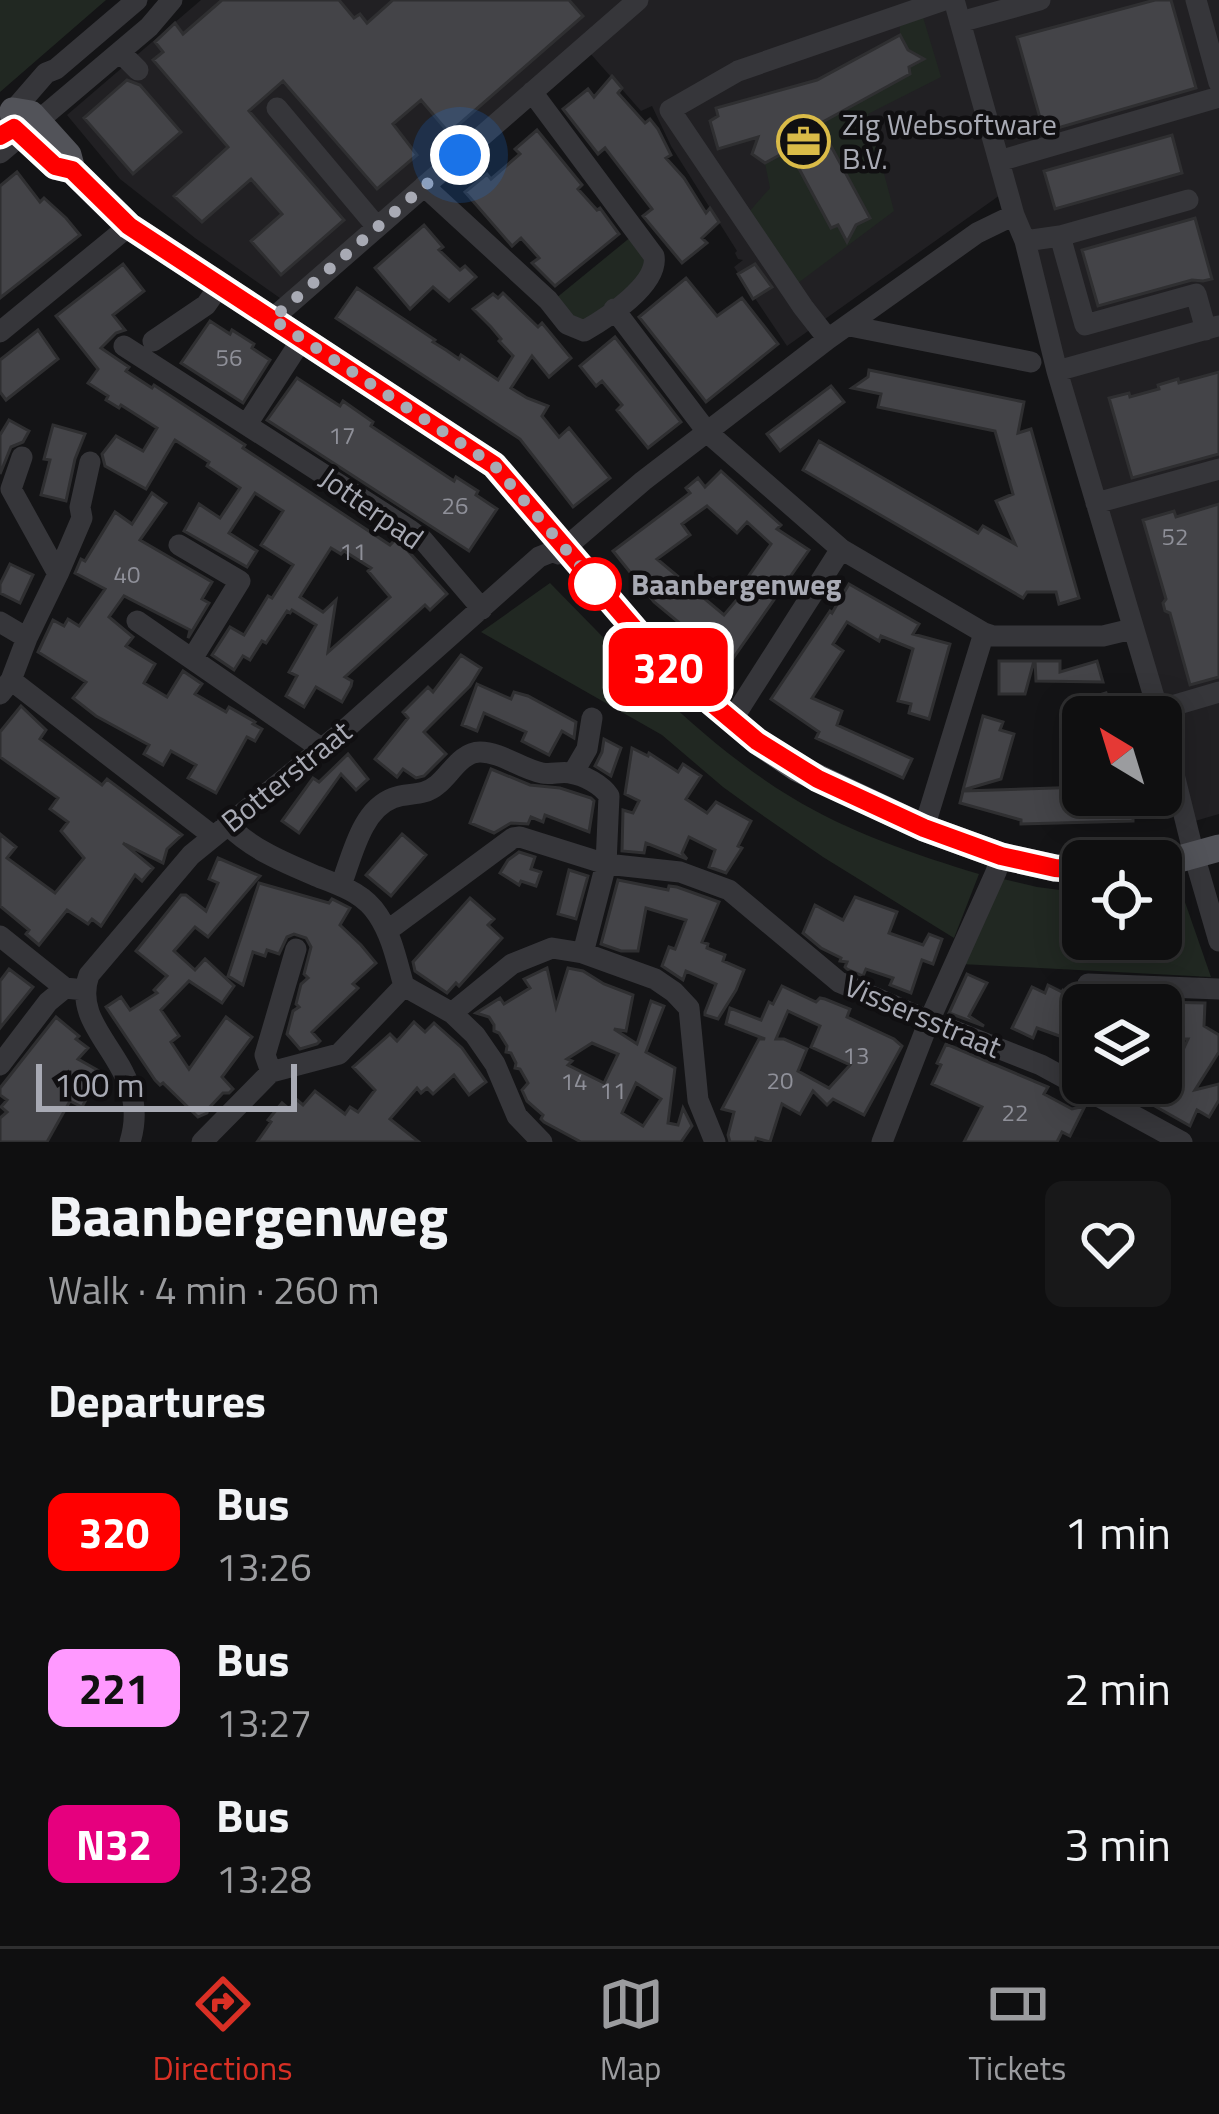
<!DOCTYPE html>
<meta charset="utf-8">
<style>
body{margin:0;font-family:"Titillium Web",sans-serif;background:#181819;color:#f1f3f6;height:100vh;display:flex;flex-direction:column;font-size:45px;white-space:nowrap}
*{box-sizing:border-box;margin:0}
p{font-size:39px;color:#9b9c9f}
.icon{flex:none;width:66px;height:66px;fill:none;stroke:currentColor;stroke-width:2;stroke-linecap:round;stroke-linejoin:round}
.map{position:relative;height:1142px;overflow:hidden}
.details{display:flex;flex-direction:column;background:#0f0f10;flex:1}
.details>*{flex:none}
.badge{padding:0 24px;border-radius:18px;font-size:42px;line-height:78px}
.needle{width:78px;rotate:322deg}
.buttons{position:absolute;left:1062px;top:696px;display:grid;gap:24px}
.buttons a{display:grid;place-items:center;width:120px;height:120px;border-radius:18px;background:#0f0f10;box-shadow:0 6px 30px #0003,0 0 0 3px #2f2f30;font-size:60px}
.scale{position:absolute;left:36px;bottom:30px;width:261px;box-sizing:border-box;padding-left:12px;border:6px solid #a8aab4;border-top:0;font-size:33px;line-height:42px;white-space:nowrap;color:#a8aab4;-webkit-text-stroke:9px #100f11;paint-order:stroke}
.you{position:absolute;width:60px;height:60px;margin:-30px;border:9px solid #fff;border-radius:50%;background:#1a73e8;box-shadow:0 0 0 18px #1a73e833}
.map>.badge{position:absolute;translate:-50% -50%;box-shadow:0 0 0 6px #fff}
h2{padding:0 48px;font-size:45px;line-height:108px}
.round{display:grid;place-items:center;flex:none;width:126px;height:126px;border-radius:18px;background:#181819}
.head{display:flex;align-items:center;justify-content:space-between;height:204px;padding:0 48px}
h1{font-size:57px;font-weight:700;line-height:90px}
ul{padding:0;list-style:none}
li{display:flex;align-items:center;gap:36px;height:156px;padding:0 48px}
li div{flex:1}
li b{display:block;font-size:45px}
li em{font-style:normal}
li .badge{min-width:132px;font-weight:700;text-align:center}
.tabs{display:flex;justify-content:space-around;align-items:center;height:168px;border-top:3px solid #2f2f30;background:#0f0f10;font-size:33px;color:#9b9c9f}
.tabs a{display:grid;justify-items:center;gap:6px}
.tabs .active{color:#d93025}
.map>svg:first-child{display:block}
.built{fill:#212023}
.green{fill:#212822}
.building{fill:#444448;stroke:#2f2f31;stroke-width:3;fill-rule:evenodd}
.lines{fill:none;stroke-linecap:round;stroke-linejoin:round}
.minor{stroke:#36363a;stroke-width:21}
.major{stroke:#525359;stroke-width:27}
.line-casing{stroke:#fff;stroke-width:27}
.line{stroke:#f00;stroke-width:18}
.walk{stroke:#a8aab4;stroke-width:12;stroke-dasharray:0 21.6}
.stop-dot{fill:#fff;stroke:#f00;stroke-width:6}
.labels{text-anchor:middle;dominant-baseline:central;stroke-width:9;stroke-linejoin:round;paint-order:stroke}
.number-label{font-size:24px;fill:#8f9099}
.poi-label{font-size:30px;fill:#a8aab4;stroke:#100f11;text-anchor:start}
.street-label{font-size:30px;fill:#a8aab4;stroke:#100f11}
.stop-label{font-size:30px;font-weight:bold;fill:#a8aab4;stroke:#100f11;text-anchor:start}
</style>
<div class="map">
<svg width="1219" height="1142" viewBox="0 0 1219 1142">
<rect width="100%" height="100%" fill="#141416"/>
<path class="built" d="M201 0H1219V814L1195 821 1010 188 787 346 734 267 743 260 738 259 735 253 737 251 671 146 652 106 641 111 589 52 294 308 195 238 120 179 67 115Z"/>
<path class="green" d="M0 0H106L0 92Z
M923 17 941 77 868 114 894 211 798 283 748 213 770 188 765 163 786 145 831 228 838 225 844 237H849V229L870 217 819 124 910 74 909 67 919 61 920 57 916 54 912 56 900 35V26Z
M632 236 649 259 648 277 580 324 555 299Z
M550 583C625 659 699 741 791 797 848 832 916 855 979 874L954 938 823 857 752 808 723 787 662 735 481 632Z
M999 878 1037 887 1083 893V939H1161V887L1178 882 1211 977 961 964Z"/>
<path class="building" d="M222 0H339L354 18 360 14 367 23 393 0H569L583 16 449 133 421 100 393 124 417 155 377 189 283 81 249 111 344 220 281 275 251 241 282 214 251 179 202 222 174 196 228 147 153 60 163 52 155 42 175 23 183 34Z
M1155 0H1171L1196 88 1044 132 1017 37Z
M900 35 908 50 924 59 909 67 910 74 819 124 870 218 856 225 847 242 838 225 831 228 789 150 765 163 752 154 758 137 718 149 710 121 718 116 716 108 817 80Z
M612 76 622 88 618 93 645 123 650 119 658 129 671 155 666 158 684 178 706 213 710 208 719 222 702 238 707 243 682 263 643 216 652 209 605 148 598 154 563 109 588 89 594 97Z
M127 80 140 85 181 132 133 174 84 118Z
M537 130 582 185 578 189 597 210 600 208 619 234 555 286 532 263 539 258 521 238 512 246 465 192 487 174 491 179 520 154 515 149Z
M1172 135 1182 173 1055 209 1044 171Z
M17 172 40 202 44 198 66 218 80 235 0 298V186Z
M1195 218 1212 279 1203 281 1192 280 1098 306 1082 250Z
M424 225 443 247 439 250 460 270 465 266 476 277 449 301 433 287 410 309 375 268Z
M123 264 144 291 113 315 125 330 116 333 101 348 129 367 126 371 152 388 154 385 245 445 243 448 390 545 396 539 399 541 447 594 430 610 425 605 345 677 352 681 351 686 342 702 316 687 304 707 286 696 297 676 289 672 316 625 292 610 290 613 287 611 266 643 262 641 250 660 243 656 234 670 212 655 230 627 244 635 268 596 272 598 293 565 261 545 283 511 255 493 229 533 257 551 247 567 184 531 199 504 220 518 240 488 207 466 209 462 175 440 146 489 105 466 102 454 116 436 143 451 157 428 121 405 119 408 106 400 108 396 88 383 98 369 56 316ZM331 548 341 554 344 551 371 568 368 571 390 597 328 652 336 600 323 612 300 597Z
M755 264 772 287 753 299 738 274Z
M686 278 717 316 742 298 778 344 706 402 639 317Z
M357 288 435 340 433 342 446 350 459 359 461 355 498 380 513 356 499 341 501 339 491 327 473 309 493 294 498 298 503 293 538 327 542 323 571 358 549 377 532 356 511 388 527 398 548 406 542 416 559 437 569 428 610 478 573 507 520 439 336 318Z
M210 321 230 334 232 330 254 344 252 348 270 360 243 403 181 363Z
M38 330 58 359 6 400 0 392V360Z
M615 337 681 422 648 448 617 410 622 405 602 381 596 386 580 366Z
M869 370 1024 402 1018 433 1031 429 1079 598 1059 604 1056 592H1027L1023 598 803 470 819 441 978 533 983 526 1015 544 996 501 1013 494 995 431 878 407 881 394 852 388 868 377Z
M1219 372V454L1132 478 1109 398 1129 393 1130 397 1159 389 1158 385 1178 379 1179 383Z
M297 378 340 406 343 401 373 422 371 426 454 481 456 477 478 491 476 495 497 509 469 551 267 420Z
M831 386 844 402 780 451 767 434Z
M9 420 29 431 23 442 11 447 0 474V435Z
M53 425 85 434 75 459 66 501 41 495 50 460 44 459Z
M721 471 781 525 777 529 809 550 729 664 654 602 613 551 690 493 686 488 698 478 705 487ZM707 506 737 533 747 522 771 544 741 587 745 590 724 615 657 559 690 535 682 524Z
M152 493 166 503 140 540 212 582 202 599 209 603 188 638 190 630 124 596 109 617 133 637 126 646 155 664 144 683 167 697 183 671 202 684 195 694 226 712 229 707 255 722 253 724 262 729 255 741 247 737 216 793 188 778 196 765 171 751 163 765 144 754 149 745 96 716 73 698 86 682 38 652 53 620 64 626 68 619 79 626 105 589 75 573 81 559 85 561 115 512 132 524Z
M1219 504V677L1190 685 1170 613 1165 611 1163 603 1166 599 1143 520 1174 511 1176 517Z
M10 564 33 575 20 603 0 593V584Z
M849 584 919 624 913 634 950 644 929 719 909 713 911 704 898 701 913 649 881 636 879 641 847 622 833 644 843 651 812 698 842 711 837 725 912 759 903 778 816 738 819 732 771 699 830 611 832 613Z
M461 655 481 668 470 686 424 732 446 754 424 776 416 778 403 769 397 777 375 759 408 718 403 712 428 687 433 692Z
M999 661H1034L1025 694H999Z
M1035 661H1060V672L1097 661 1103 682 1036 681Z
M477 684 511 699 514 692 528 696 576 722 574 738 562 731 549 755 522 741 526 732 484 713 477 731 462 725Z
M1106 693 1113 717H1077L1073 703Z
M21 706 46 730 40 739 102 785 107 779 182 835 167 849 163 863 123 843 153 868 147 875 142 881 135 875 101 926 92 919 88 924 67 910 39 945 26 934 29 930 0 906V834L16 847 7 858 55 893 84 858 61 831 68 822 50 809 58 798 0 757V732Z
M983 716 1003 722 1000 730 1014 734 1001 779 963 790Z
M604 739 621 748 611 776 595 766 602 752Z
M632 748 648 756 649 753 678 772 683 764 701 776 686 799 707 813 716 802 751 821 738 846 742 848 726 873 709 867 715 850 689 837 682 853 687 859 646 843 644 853 622 851 623 810 633 813 639 801 625 794Z
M348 754 368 779 356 790 341 774 299 833 282 821 313 778 319 782Z
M491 769 530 785 560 788 591 798 594 801 589 832 545 815 543 822 531 817 528 824 511 823 494 833 470 823Z
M1083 787V795H1091V801L1133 800V821L1021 824V820L960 803 963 791Z
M402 834 426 855 391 896 366 875Z
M519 852 535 857 531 869 541 872 536 886 521 881 519 885 500 873 508 860Z
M218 858 260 876 208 937 195 927 174 951 195 970 205 959 234 986 222 1003 189 981 161 1010 179 1036 171 1042 189 1069 226 1017 252 1037 222 1077 233 1089 229 1093H223L208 1109 207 1113 198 1117 163 1083 160 1085 155 1080 106 1007 121 997 130 1010 157 993 154 990 167 976 136 951 181 895H186L206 911 218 883 209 879Z
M569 870 588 876 576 919 558 914Z
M618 880 668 890 669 886 677 887 719 902 702 942 708 944 707 948 725 955 723 961 744 970 736 990 718 1019 705 1015V1012L716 984 686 971 683 980 662 966 669 947 675 949 686 920 646 908 638 951H621L601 944Z
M259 883 329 903 332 899 350 908 340 925 361 945 376 963 353 984 358 988 312 1032 320 1041 317 1044 300 1049 287 1034 293 1011 299 1007 296 1004 301 984 308 978 304 974 311 947 306 938 294 934 287 937 279 954 267 950 265 956 253 952 243 985 228 976Z
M855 897 897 912 889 933 923 945 929 934 942 939 933 964 922 960 911 993 890 985 893 978 866 969 863 976 847 969 845 967 847 962 840 961 841 958 821 948 803 933 815 905 843 920Z
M470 898 494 919 488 925 502 938 459 986 456 983 447 993 415 971 413 962Z
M547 968 556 1007 568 968 583 971 604 984 633 995 626 1031 614 1029 637 1044 651 1001 664 1006 646 1052 675 1068 668 1123 678 1125 683 1108 692 1126 681 1142H581L544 1122 541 1119 543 1115 527 1101 522 1090 528 1083 520 1069 515 1068 516 1063 511 1053 506 1052 507 1046 499 1033 494 1031V1025L489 1017 476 1013 500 998 504 1004 530 988 524 979ZM592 1043 618 1054 604 1083 568 1065 572 1061 567 1059ZM636 1083 661 1099 643 1126 622 1113Z
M9 969 33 987 0 1028V981Z
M967 974 987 983 969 1016 984 1026 949 1013Z
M1048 985 1062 992 1063 990 1078 994 1083 1001V1053L1065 1047 1068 1039 1037 1028 1033 1038 1012 1028 1032 987 1045 993Z
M782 986 816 1002 820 998 825 999 850 1009 847 1017 894 1039 902 1046 864 1115 833 1099 827 1105 813 1091 800 1114 782 1104 770 1142 756 1138 755 1142H730L728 1135 734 1112 722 1109 759 1039H765L726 1024 730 1008 761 1020 769 1002 773 1004ZM788 1011 820 1026 811 1047 850 1065 829 1088 798 1071 807 1049 784 1039H776Z
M1161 1002 1205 1003 1204 1026 1219 1035V1052L1195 1090 1219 1084V1100L1209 1117 1197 1110 1190 1126 1114 1083H1168L1188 1039H1176V1020L1161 1019Z
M56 1017 79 1036 76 1039 88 1048 78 1059 101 1072 82 1107 70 1101 47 1142H0V1118L7 1112 1 1107 7 1100 0 1095V1088Z
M414 1022 425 1032 434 1023 462 1048 486 1082 469 1095 454 1075 433 1094 427 1088 421 1093 417 1088 390 1119 419 1142H257L271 1122 268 1120 282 1103 289 1109 296 1099 303 1105 315 1091 345 1114 350 1107 358 1112 375 1090 353 1067 390 1034 397 1041Z
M946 1044 1048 1087 1044 1094 1072 1109 1085 1106 1070 1136 1062 1132 1057 1142H964L982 1107 932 1084 941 1065 937 1063Z"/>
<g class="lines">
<path class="minor" d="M954 0 1014 215 1025 241 1057 371 1160 717
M1196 0 1219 83
M960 22 1040 0
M120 52 138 70
M277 108 377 227
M13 111 46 73 56 69 137 0
M0 153 149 27 172 0
M999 161 1219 97
M424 186 548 300 567 324 584 331C607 318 659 284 654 256L532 92
M1060 236 1085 325 1196 294 1206 330
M1025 241 1060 236 1188 200
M614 309 708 433 841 549 984 633 993 636H1103L1132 629
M272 319 638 0
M850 326 1031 362
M0 332 129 226
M828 339 803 307 670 110 738 71 944 0
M153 341 206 305 220 285
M124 346 410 530 423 540 482 609
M1057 371 1218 326
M247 424 302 339
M1096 503 1219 469
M179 545 240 581 192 659
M558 554 643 481 828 339 977 233 1014 215
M58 574 82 518 80 507 90 462
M137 621 322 749
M0 622 27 638
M11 680 213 836
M0 694 11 680 27 638 58 574 11 489 22 457
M1158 710 1219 692
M732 720 841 549
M1161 722 1194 855 1219 941
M573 773 587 749 592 718
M227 824C251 849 285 863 316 876 340 886 363 892 378 915 392 936 397 962 404 986L452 1013 475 1035 495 1064 517 1116 542 1142
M924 828 984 633
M341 885C352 857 361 810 393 798 408 792 423 797 437 785 450 775 461 752 480 752 501 752 521 769 542 773 551 775 561 771 570 773 584 775 602 785 609 796L606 864 583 953
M387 931 513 838 520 837 606 864 680 872 729 890 839 982 929 1021 1041 1065 1182 1142
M0 936 65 988 85 990
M1088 984 1219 989
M452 1013 512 964 552 948 583 953 655 979 674 992 689 1008 698 1100 715 1142
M0 1065 48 1002 65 988
M271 1072 265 1055 296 949
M130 1142C154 1063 68 1034 89 975L191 855 341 733 539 557 564 547
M202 1142 271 1072 339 1054 404 986
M882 1142 929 1021 996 872 1001 856"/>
<path class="major" d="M13 111 31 114 68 155 72 170 129 226 494 465 663 662 757 741 797 768 924 828 1001 856 1055 868 1083 870
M13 111 15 128 55 166 68 169
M1161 864 1219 848"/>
</g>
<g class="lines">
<defs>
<path id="line" d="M0 136 14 128 55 166 72 170 129 226 494 465 663 662 757 741 818 779 924 828 1001 856 1055 868 1083 870"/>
</defs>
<use href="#line" class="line-casing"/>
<use href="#line" class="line"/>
<path class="walk" d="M460 155 272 319 494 465 595 584"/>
</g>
<defs>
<symbol id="office-ring" viewBox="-11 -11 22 22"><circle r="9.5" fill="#100f11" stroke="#dabb48" stroke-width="1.5"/><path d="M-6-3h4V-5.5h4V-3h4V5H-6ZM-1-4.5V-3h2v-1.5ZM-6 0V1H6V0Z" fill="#dabb48"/></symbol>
</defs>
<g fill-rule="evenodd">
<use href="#office-ring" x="774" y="112" width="59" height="59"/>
</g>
<circle class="stop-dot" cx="595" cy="584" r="24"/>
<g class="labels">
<g class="number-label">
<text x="229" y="357">56</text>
<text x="342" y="435">17</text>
<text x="455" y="505">26</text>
<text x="1175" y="536">52</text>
<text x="353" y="551">11</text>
<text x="127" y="574">40</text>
<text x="856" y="1055">13</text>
<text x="780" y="1080">20</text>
<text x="574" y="1081">14</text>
<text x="613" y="1090">11</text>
<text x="1015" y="1112">22</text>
</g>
<g class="poi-label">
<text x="842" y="124">Zig Websoftware<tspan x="842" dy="34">B.V.</tspan></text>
</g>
<g class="street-label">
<text transform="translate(372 508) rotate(35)">Jotterpad</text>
<text transform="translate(286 776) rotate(-39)">Botterstraat</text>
<text transform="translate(923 1016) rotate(23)">Vissersstraat</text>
</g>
<g class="stop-label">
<text x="631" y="584">Baanbergenweg</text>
</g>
</g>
</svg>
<div class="buttons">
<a><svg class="needle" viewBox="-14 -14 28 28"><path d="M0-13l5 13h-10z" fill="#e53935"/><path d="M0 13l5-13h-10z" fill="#9b9c9f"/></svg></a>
<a><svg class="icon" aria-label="locate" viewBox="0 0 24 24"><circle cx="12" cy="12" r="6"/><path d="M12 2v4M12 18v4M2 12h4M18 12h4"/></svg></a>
<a><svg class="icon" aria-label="layers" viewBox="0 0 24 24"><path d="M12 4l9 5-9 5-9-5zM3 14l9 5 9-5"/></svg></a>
</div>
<div class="scale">100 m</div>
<div class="you" style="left:460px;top:155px"></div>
<b class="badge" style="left:668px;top:667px;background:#f00;color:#fff">320</b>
</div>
<section class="details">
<div class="head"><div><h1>Baanbergenweg</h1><p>Walk · 4 min · 260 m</p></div><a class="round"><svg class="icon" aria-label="heart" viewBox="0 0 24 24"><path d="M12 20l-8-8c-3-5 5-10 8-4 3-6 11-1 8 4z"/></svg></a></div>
<h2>Departures</h2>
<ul>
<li><span class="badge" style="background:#f00;color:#fff">320</span><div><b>Bus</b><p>13:26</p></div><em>1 min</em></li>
<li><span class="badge" style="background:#f9f;color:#111">221</span><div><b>Bus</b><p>13:27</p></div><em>2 min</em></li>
<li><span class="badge" style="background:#e6007e;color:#fff">N32</span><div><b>Bus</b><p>13:28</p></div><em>3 min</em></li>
</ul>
</section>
<nav class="tabs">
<a class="active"><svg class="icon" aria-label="directions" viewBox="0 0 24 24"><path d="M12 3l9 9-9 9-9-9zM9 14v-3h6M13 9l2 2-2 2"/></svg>Directions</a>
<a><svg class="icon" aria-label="map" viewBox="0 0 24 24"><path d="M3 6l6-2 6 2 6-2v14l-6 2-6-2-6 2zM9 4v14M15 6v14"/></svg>Map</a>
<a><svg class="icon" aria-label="tickets" viewBox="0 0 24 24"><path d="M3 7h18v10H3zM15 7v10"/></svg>Tickets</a>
</nav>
